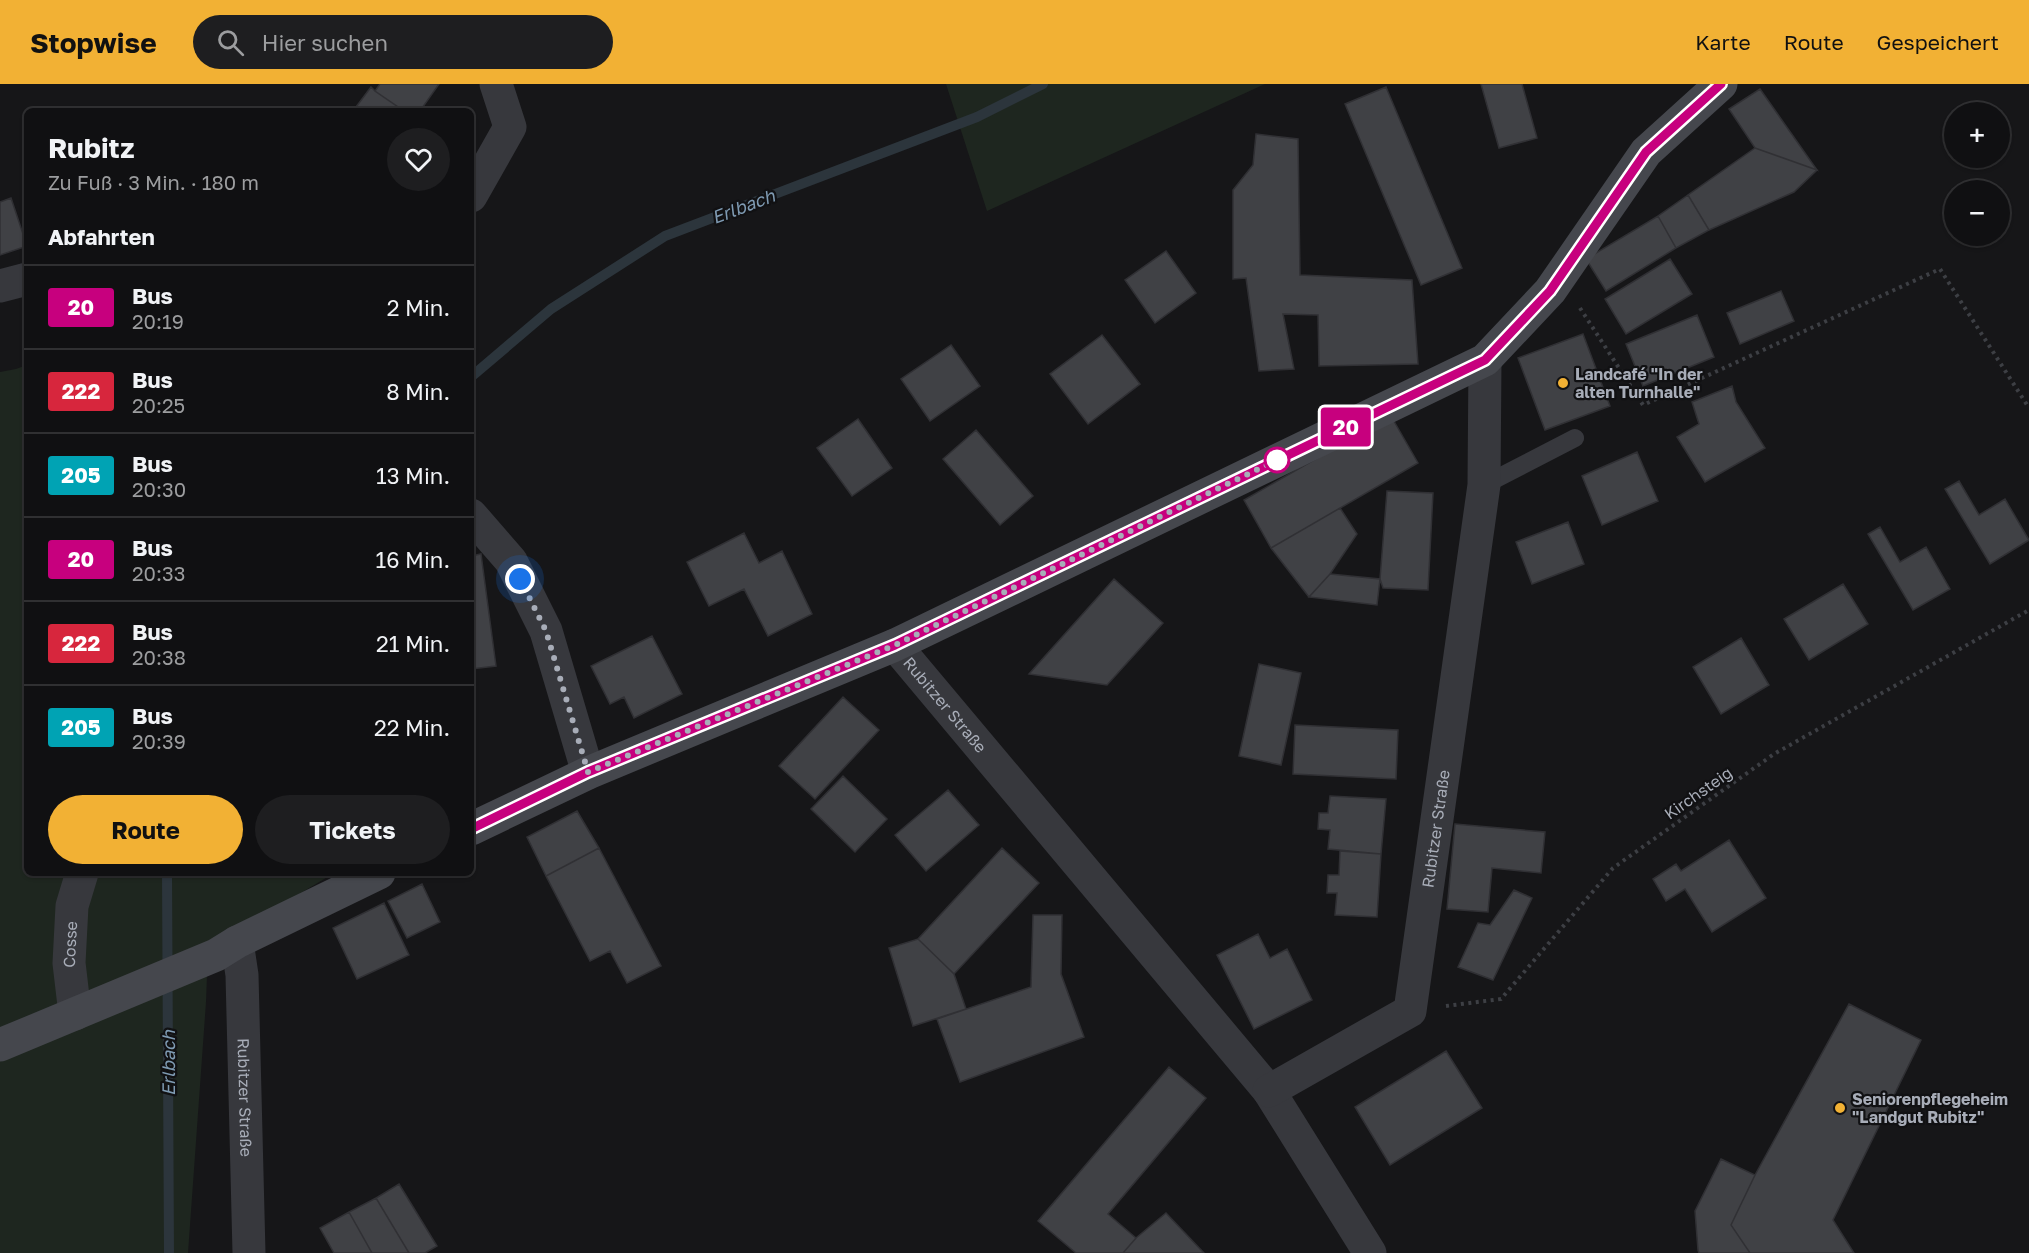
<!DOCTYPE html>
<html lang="de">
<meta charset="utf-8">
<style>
body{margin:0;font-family:"Golos Text",sans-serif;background:#1e1e20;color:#f1f3f6;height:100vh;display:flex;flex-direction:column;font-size:22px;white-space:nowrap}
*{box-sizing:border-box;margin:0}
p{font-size:20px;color:#9c9d9f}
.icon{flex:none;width:33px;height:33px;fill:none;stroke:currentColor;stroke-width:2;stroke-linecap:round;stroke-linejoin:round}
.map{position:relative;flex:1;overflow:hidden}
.sheet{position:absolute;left:24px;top:24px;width:450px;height:768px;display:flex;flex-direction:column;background:#101012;border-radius:9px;box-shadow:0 2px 4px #0004,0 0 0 2px #303032}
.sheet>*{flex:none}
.badge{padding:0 12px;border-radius:4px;font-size:21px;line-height:39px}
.controls{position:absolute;left:1944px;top:18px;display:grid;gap:12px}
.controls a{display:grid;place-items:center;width:66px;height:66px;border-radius:50%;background:#101012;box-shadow:0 2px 4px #0004,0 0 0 2px #303032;font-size:30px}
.you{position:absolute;width:30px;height:30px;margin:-15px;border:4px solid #fff;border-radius:50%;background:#1a73e8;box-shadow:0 0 0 9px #1a73e833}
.map>.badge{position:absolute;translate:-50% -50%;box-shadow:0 0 0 3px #fff}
h2{padding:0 24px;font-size:22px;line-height:54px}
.round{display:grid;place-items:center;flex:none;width:63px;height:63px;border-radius:32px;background:#1e1e20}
.summary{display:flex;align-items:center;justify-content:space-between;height:102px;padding:0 24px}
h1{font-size:28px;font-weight:700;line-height:45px}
.primary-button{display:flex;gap:12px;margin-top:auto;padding:12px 24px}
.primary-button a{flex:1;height:69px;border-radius:36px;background:#f2b134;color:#111;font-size:24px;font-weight:700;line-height:69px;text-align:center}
.primary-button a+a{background:#1e1e20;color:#f1f3f6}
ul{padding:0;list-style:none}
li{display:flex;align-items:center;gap:18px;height:84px;padding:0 24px;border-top:2px solid #303032}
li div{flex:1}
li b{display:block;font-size:22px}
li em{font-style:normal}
li .badge{min-width:66px;font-weight:700;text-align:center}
header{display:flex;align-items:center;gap:36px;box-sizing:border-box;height:84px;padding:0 30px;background:#f2b134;color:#111}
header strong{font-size:28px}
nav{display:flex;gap:33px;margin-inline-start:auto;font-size:21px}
.search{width:420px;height:54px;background:#1e1e20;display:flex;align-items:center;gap:15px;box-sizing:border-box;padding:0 21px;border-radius:33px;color:#9c9d9f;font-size:22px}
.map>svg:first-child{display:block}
.green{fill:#1e261f}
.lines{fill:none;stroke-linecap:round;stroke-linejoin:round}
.stream{stroke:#2c353c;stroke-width:10}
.building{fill:#404145;stroke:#303034;stroke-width:1.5}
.path{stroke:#3d3f44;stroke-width:4;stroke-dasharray:3 4.5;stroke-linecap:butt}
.lane{stroke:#37383d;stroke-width:18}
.street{stroke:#37383d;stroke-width:33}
.secondary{stroke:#45474d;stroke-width:33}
.line-casing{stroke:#fff;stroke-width:14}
.line{stroke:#c7007e;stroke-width:9}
.walk{stroke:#a8adb8;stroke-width:6;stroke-dasharray:0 10.8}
.poi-dot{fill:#f2b134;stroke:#111113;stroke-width:2}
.stop-dot{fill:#fff;stroke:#c7007e;stroke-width:3}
.labels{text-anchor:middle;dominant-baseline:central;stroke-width:4.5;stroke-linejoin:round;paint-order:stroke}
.poi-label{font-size:16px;font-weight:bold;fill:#a8adb8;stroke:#111113;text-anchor:start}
.street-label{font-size:16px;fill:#a8adb8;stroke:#111113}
.water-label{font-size:18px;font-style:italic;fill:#7f9bb3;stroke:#111113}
</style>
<header>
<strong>Stopwise</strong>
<div class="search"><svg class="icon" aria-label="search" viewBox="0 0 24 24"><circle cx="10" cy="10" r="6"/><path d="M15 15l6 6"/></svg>Hier suchen</div>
<nav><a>Karte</a><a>Route</a><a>Gespeichert</a></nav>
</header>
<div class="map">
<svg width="2029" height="1169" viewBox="0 0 2029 1169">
<rect width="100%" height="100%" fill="#161618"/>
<path class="green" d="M946 0H1265L987 127Z
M27 281V789H334L208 865 206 918 188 1169H0V288L16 285Z"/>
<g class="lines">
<path class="stream" d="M471 293 551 225 665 152 977 33 1043 0
M167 789 169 1169"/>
</g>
<path class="building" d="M380 0H439L420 27H404L375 7Z
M1481 0H1522L1537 54 1499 64Z
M371 3 375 7 404 27H353Z
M1386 3 1462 184 1421 201 1345 20Z
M1760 5 1817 86 1755 64 1729 25Z
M1256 50 1298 55 1300 191 1412 196 1418 280 1319 282 1318 231 1283 230 1294 285 1259 287 1246 194 1233 195V106L1253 81Z
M1755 64 1817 86 1794 108 1709 146 1688 111Z
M1688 111 1709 146 1676 164 1658 132Z
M11 114 27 162 0 171V118Z
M1658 132 1676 164 1606 207 1586 175Z
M1166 167 1196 209 1155 239 1125 196Z
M1670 175 1692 210 1626 250 1605 215Z
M1781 207 1794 237 1740 260 1727 229Z
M1697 231 1714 273 1643 302 1626 260Z
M1583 250 1610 322 1545 346 1518 274Z
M1102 251 1140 300 1088 340 1050 290Z
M951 261 980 302 930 337 901 295Z
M1732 302 1736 318 1765 364 1705 398 1677 353 1699 340 1692 318Z
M1391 332 1418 379 1271 464 1244 416Z
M858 335 892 384 852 412 817 364Z
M976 346 1033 412 1000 441 943 375Z
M1637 368 1658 417 1602 441 1582 392Z
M1959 397 1979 431 2005 415 2029 456 1990 480 1945 405Z
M1387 407 1433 409 1428 506 1383 504 1380 495Z
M1340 424 1357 450 1330 490 1309 513 1271 464Z
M1568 438 1584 480 1532 500 1516 458Z
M1880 443 1900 478 1926 463 1950 505 1913 526 1868 450Z
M744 449 759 479 782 467 812 530 768 552 744 505 709 522 687 478Z
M481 470 496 582 471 585V472Z
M1330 490 1380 495 1377 521 1309 513Z
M1114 495 1163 539 1107 601 1029 590Z
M1843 500 1868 540 1809 576 1784 535Z
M652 552 682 610 634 634 624 613 610 620 591 582Z
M1741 554 1769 601 1721 630 1693 583Z
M1259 580 1301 589 1281 681 1239 672Z
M843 613 879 646 815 715 779 682Z
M1295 641 1398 646 1396 695 1293 690Z
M843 692 887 735 855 768 811 725Z
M948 706 979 741 926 787 895 751Z
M1330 712 1386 715 1381 770 1328 765 1330 746 1318 745 1319 729H1328Z
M577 727 599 764 546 792 527 753Z
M1455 740 1545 748 1541 789 1492 784 1488 828 1447 825Z
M1729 756 1766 814 1712 848 1685 805 1666 817 1653 795 1676 780 1681 787Z
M599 764 661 882 627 899 610 867 590 877 546 792Z
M1002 764 1039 799 954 890 918 855Z
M1340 767 1381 770 1377 833 1335 831 1337 809H1327L1328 791H1339Z
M422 800 440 838 407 854 388 817Z
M1514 806 1532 814 1493 896 1458 883 1478 839 1490 841Z
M384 819 409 871 357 895 333 844Z
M1033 831H1062L1061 890 1084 953 960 998 937 935 1031 903Z
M1258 850 1270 874 1287 865 1312 916 1254 945 1217 871Z
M918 855 954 890 966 925 913 942 889 864Z
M1849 920 1921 956 1833 1136 1854 1169H1750L1731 1141 1755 1091Z
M1446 967 1482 1024 1390 1081 1355 1023Z
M1169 983 1206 1014 1108 1130 1136 1154 1123 1169H1076L1038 1137Z
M1721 1075 1755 1091 1731 1141 1750 1169H1699L1698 1166 1695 1127Z
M399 1100 437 1162 425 1169H409L376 1114Z
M376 1114 409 1169H372L349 1128Z
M349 1128 372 1169H334L320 1144Z
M1166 1129 1204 1169H1123L1136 1154Z"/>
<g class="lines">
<path class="path" d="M1580 224 1643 321 1940 185 2029 324
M1446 922 1501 915 1613 784 1774 670 2029 526"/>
<path class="lane" d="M1484 401 1575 354"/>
<g class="street">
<path d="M471 112 510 43 496 0"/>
<path d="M0 202 27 195"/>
<path d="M471 431 511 477 546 547 588 689"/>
<path id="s1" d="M895 561 1269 1007 1370 1169"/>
<path id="s2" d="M237 858 242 891 249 1169"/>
<path id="s3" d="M75 930 69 879 72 822 82 789"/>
<path id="s4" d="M1269 1007 1410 927 1484 401 1485 276"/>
</g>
<path class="secondary" d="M471 745 588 689 895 561 1485 276 1550 207 1646 68 1721 0
M0 961 216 871 237 858 379 789"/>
</g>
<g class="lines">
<defs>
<path id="line" d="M471 745 588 688 895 561 1485 276 1550 207 1646 68 1721 0"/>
</defs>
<use href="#line" class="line-casing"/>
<use href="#line" class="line"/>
<path class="walk" d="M520 495 546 547 588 688 895 561 1277 376"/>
</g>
<g class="poi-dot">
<circle cx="1563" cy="299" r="6"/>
<circle cx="1840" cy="1024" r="6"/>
</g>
<circle class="stop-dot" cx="1277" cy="376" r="12"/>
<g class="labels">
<g class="poi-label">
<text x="1575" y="290">Landcafé "In der<tspan x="1575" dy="18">alten Turnhalle"</tspan></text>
<text x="1852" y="1015">Seniorenpflegeheim<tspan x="1852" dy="18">"Landgut Rubitz"</tspan></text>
</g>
<g class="street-label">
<text stroke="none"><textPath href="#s1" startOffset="78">Rubitzer Straße</textPath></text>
<text transform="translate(1698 709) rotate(-35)">Kirchsteig</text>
<text stroke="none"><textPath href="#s4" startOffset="346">Rubitzer Straße</textPath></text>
<text stroke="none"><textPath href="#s3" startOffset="70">Cosse</textPath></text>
<text stroke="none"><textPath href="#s2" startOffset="156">Rubitzer Straße</textPath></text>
</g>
<g class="water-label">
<text transform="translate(743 122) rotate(-21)">Erlbach</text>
<text transform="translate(168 979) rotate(-90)">Erlbach</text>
</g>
</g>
</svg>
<div class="controls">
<a>+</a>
<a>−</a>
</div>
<div class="you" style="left:520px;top:495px"></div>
<b class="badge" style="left:1346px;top:343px;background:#c7007e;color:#fff">20</b>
<section class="sheet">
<div class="summary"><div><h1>Rubitz</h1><p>Zu Fuß · 3 Min. · 180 m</p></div><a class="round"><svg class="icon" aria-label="heart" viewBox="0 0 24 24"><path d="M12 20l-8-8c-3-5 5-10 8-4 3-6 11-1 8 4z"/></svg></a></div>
<h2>Abfahrten</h2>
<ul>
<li><span class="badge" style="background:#c7007e;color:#fff">20</span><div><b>Bus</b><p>20:19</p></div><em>2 Min.</em></li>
<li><span class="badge" style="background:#d7263d;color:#fff">222</span><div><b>Bus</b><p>20:25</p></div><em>8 Min.</em></li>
<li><span class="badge" style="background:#00a3b4;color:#fff">205</span><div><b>Bus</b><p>20:30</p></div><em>13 Min.</em></li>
<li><span class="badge" style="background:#c7007e;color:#fff">20</span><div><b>Bus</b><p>20:33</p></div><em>16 Min.</em></li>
<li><span class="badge" style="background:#d7263d;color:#fff">222</span><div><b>Bus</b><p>20:38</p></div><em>21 Min.</em></li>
<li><span class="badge" style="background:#00a3b4;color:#fff">205</span><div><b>Bus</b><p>20:39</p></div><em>22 Min.</em></li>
</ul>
<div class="primary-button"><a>Route</a><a>Tickets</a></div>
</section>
</div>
